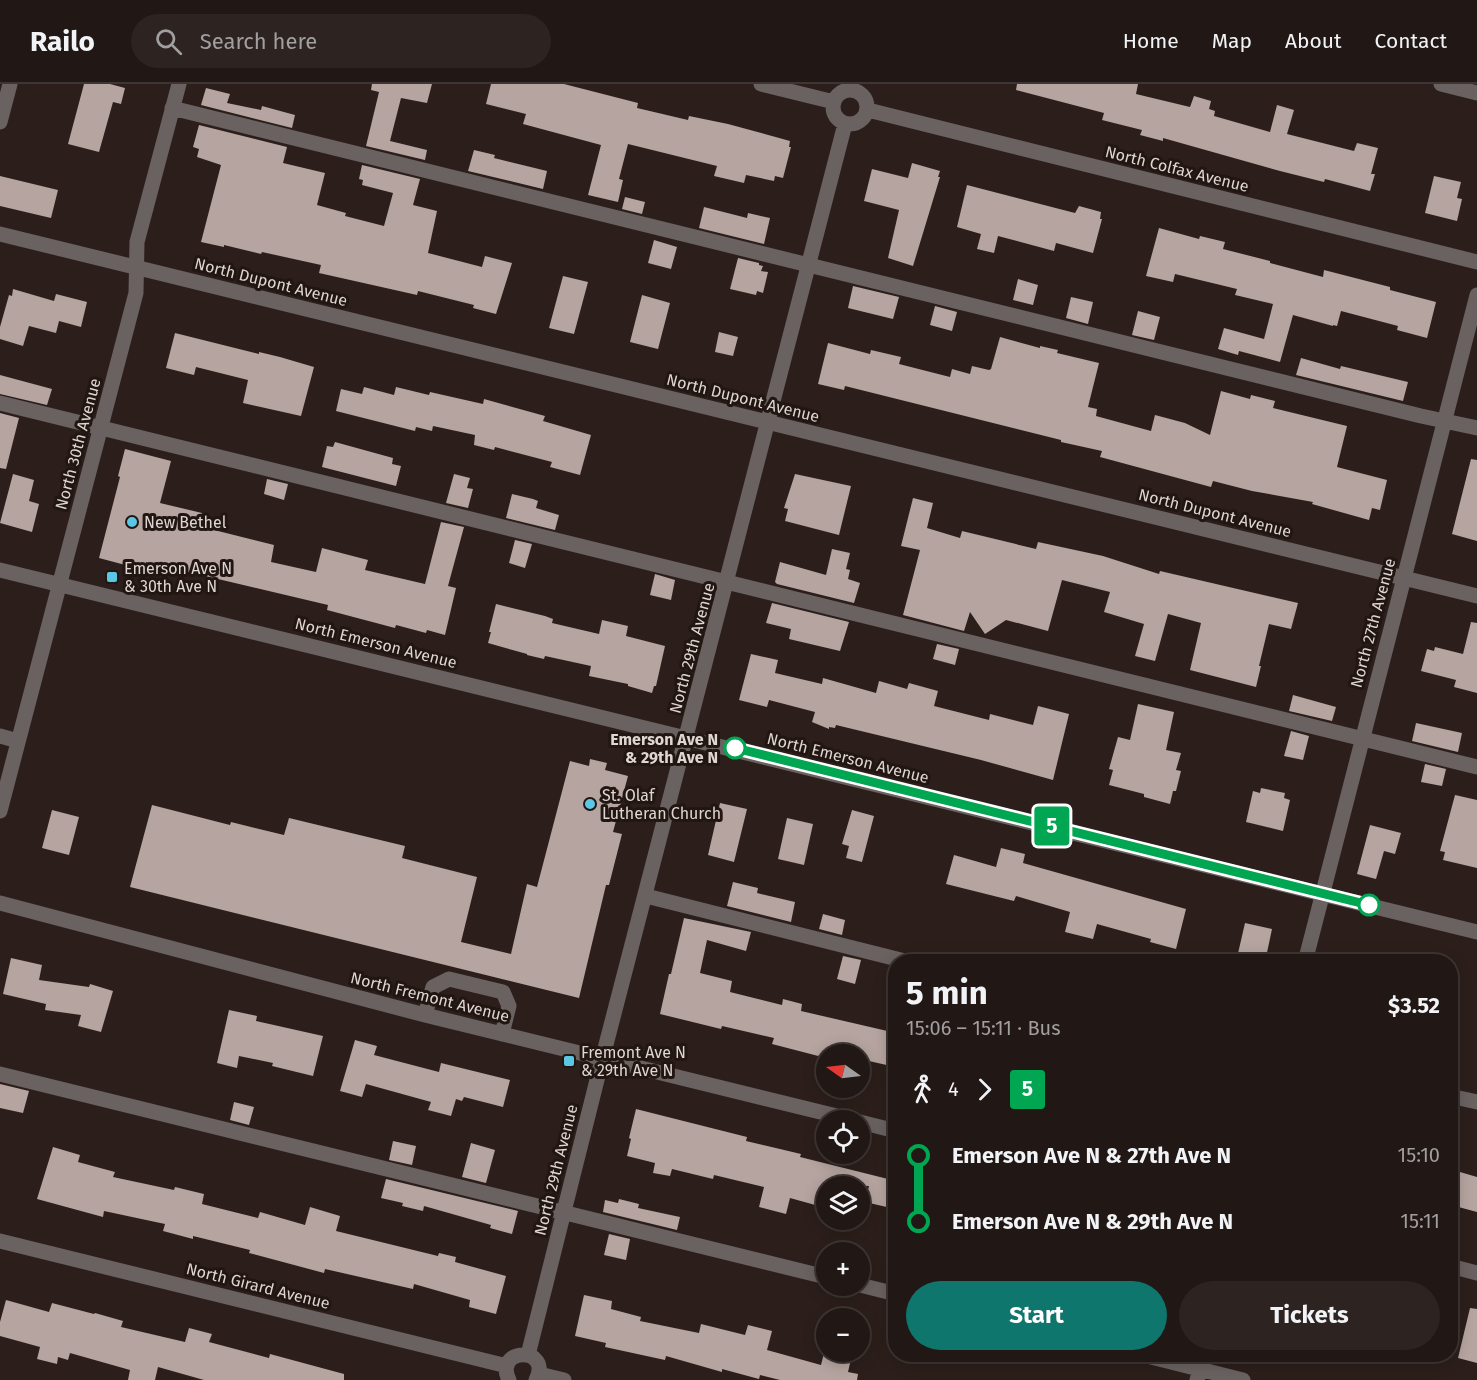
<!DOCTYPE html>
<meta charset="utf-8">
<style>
body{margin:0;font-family:"Fira Sans",sans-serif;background:#2d2422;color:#f1f3f6;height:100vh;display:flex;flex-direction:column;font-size:22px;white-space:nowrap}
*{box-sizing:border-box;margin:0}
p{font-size:20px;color:#a29fa0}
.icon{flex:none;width:33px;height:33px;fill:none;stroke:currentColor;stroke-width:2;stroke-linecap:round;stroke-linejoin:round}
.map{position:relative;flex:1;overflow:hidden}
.side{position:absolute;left:888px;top:870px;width:570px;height:408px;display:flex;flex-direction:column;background:#211714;border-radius:24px;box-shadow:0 3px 15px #0003,0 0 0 2px #3e3634}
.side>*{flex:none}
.badge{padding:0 12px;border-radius:4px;font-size:21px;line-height:39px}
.needle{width:39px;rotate:284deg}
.buttons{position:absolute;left:816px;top:960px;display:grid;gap:12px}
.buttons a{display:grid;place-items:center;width:54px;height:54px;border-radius:50%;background:#211714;box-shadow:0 3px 15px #0003,0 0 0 2px #3e3634;font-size:30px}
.map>.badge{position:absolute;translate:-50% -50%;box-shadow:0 0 0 3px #fff}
.legs{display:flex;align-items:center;gap:9px;height:66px;padding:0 18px;font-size:20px}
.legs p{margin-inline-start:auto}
.head{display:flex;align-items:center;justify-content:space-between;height:102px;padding:0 18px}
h1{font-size:33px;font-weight:700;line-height:45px}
.action{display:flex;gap:12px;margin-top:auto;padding:12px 18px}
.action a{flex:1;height:69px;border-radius:36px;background:#0f766e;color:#fff;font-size:24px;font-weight:700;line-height:69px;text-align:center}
.action a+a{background:#2d2422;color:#f1f3f6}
ul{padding:0 18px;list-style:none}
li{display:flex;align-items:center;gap:21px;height:66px;font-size:22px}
li i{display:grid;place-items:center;width:9px;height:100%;margin:0 8px;background:currentColor}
li i::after{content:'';width:15px;height:15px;margin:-8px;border:4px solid;border-radius:50%;background:#211714}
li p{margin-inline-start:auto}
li:first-child i{background:linear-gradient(#0000 50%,currentColor 0)}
li:last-child i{background:linear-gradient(currentColor 50%,#0000 0)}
header{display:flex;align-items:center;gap:36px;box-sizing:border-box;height:84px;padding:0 30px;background:#211714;border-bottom:2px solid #3e3634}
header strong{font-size:28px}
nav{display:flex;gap:33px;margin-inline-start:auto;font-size:21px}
.search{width:420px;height:54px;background:#2d2422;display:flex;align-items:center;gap:15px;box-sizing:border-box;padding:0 21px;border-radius:33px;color:#a29fa0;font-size:22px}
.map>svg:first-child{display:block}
.building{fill:#b5a49f}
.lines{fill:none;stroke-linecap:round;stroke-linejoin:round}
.minor{stroke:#696260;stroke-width:15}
.line-1-casing{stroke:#fff;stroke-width:14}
.line-1{stroke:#00a651;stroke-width:9}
.poi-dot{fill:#5ac8e5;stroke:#221612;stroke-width:2}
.stop-1-dot{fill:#fff;stroke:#00a651;stroke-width:3}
.labels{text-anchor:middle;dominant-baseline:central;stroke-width:6;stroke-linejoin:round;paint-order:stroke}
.street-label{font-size:16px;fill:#dfd6d3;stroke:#221612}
.poi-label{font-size:16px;fill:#dfd6d3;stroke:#221612;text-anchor:start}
.stop-label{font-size:16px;font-weight:bold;fill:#dfd6d3;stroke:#221612;text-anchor:end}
</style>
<header>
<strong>Railo</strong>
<div class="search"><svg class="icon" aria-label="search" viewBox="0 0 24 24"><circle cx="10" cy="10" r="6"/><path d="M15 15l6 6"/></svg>Search here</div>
<nav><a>Home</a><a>Map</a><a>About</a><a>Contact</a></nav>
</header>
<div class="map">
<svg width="1477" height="1296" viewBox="0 0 1477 1296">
<rect width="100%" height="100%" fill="#2c1f1b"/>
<path class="building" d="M84 0H110L125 4 121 20 113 18 99 68 68 60Z
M372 0H432L427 19 401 14 390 57 427 66 425 76 366 62 379 8 371 6Z
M491 0H564L638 19 637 24 688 36 689 32 728 40 790 57 789 63H791L783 94 775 92 774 97 746 91 744 99 714 92 717 82 628 60 619 95 623 96 618 118 588 111 601 61 523 40 526 30 486 20Z
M1017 0H1138L1136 10 1190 23 1194 12 1211 17 1209 25 1215 27 1214 32 1270 48 1277 21 1294 26 1287 50 1354 67 1357 59 1378 64 1371 90H1375L1370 107 1325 95 1324 98 1280 87 1163 54V57L1140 51 1142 46 1102 36 1104 29 1016 6Z
M206 4 230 10 227 19 261 26 262 22 295 31 292 44 201 21Z
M199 41 287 63 283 79 325 89 317 121 346 129 345 132 384 142 393 109 362 101 363 96 359 95 362 81 420 95 413 121 437 127 428 169 482 183 485 172 512 179 496 230 473 224 474 221 418 207 417 211 319 189 321 181 262 168 261 170 224 161V163L201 158 221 81 197 73 199 65 193 63Z
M474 66 495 71 494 74 547 87 543 105 468 87Z
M912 79 940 87 938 93H940L913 182 888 174 899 126 864 117 872 85 908 94Z
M0 92 58 106 51 134 0 122Z
M1434 92 1461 98 1457 114 1462 115 1457 137 1425 129Z
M967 101 1075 129 1079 122 1101 128 1100 135H1102L1093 169 1056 159 1054 167 998 152 994 169 977 165 981 150 957 143Z
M625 113 645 118 642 130 622 125Z
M704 123 747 134 748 129 770 134 764 160 699 144Z
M1159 144 1199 155 1200 152 1225 158 1223 165 1270 177V179L1323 193 1324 186 1390 203V206L1436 218 1427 254 1397 246 1398 242 1341 227 1337 242 1333 241V242L1293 231 1280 278 1239 267 1238 271 1218 265 1224 244 1264 255 1273 220 1235 211 1237 205 1175 190 1173 198 1146 192Z
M654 156 677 163 671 185 648 179Z
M738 174 759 179V181L763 182 761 187 768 188 763 209 757 207 756 211 730 205Z
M563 192 588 198 574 250 549 244Z
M1018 195 1038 201 1033 221 1013 216Z
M853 202 899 213 893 235 848 224Z
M13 205 54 217 56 210 87 218 81 243 59 237 56 249 29 242 23 262 0 255V243L9 211 12 212Z
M642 211 670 219 658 265 630 258Z
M1071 213 1093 218 1088 240 1066 234Z
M935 222 957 228 952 247 930 241Z
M1138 227 1160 233 1154 256 1132 251Z
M719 248 738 253 733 272 715 268Z
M175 249 259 270V268L280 273 314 283 301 332 243 319 248 296 196 283 194 291 166 284Z
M1000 253 1040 264V262L1058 266 1057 269 1099 279 1088 323 1097 325 1096 332 1151 347 1155 331 1185 339 1210 351 1221 307 1250 315 1251 311 1275 317 1273 324 1347 342 1337 383 1387 396 1380 426 1372 424 1369 436 1312 420 1313 418 1252 407 1213 397 1211 403 1100 373 1102 367 1061 358V356L845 302 844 306 818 300 828 259 870 270 871 266 901 273 899 280 950 293 952 285 970 290 972 282 989 286 991 285Z
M1301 274 1340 285 1341 282 1408 298 1403 317 1296 291Z
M0 291 52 305 47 321 0 310Z
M364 303 394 311 396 303 429 311 430 308 483 320 484 315 545 332 543 337 591 351 580 391 550 383 552 378 495 363 494 366 474 361 475 351 433 342 432 347 416 343 415 347 336 327 341 305 362 310Z
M0 329 19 334 6 385 0 384Z
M335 358 393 374 392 380 401 382 396 402 322 383 327 362 333 363Z
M125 365 171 377 160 419 202 429 198 442 274 461 271 478 316 488 322 464 368 476 365 486 425 500 441 438 464 443 448 502 456 504 445 551 427 546 426 549 396 541 395 544 327 526 328 521 146 478 144 486 99 474 120 393 118 392Z
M1471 375 1477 376V457L1452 450Z
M13 390 34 396 29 417 39 420 32 448 0 439Z
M454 390 470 394 467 404 473 405 468 424 446 419Z
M795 390 851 402 839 451 785 437 788 425 784 424Z
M267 395 288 400 284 416 264 410Z
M512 410 533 415 538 417 536 424 559 431 555 446 506 434Z
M913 414 933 419 927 444 960 454 962 447 1036 465 1038 458 1103 472 1159 490 1160 487 1298 519 1291 545 1269 540 1259 582H1261L1256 603 1190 586 1201 539 1168 530 1155 577 1135 572 1144 540 1104 528 1110 508 1062 496 1048 547 1006 536 985 550 970 528 964 547 903 531 920 466 901 462Z
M515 456 532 460 525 484 509 479Z
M832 465 850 469 846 485 850 486 848 495 860 499 854 519 777 500 775 498 780 478 826 491Z
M655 490 675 496 671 516 650 511Z
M772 519 849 538 840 567 789 555 791 545 766 539Z
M496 520 545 532 553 535 552 539 599 550 602 536 628 542 626 552 665 562 656 602H654L652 609 628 602V600L589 592 591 582 545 572 544 575 527 571V570L488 559 491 548H489Z
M1471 538 1477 539V609L1454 603 1456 596 1421 587 1427 565 1434 567 1435 563 1463 570Z
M937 560 959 565 955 581 933 575Z
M751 570 778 576 775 589 822 600 823 594 876 609 879 597 907 605 909 599 938 607 934 622 989 636 990 630 1033 641 1038 622 1069 630 1053 696 981 676 836 641 835 644 829 643V645L812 638 815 628 769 616 767 623 739 616Z
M1293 611 1336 623 1332 637 1289 627Z
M1138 620 1174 628 1166 666 1181 669 1176 686 1181 687 1176 707H1173L1170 720 1144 713V710L1109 701 1113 686 1109 685 1118 653 1130 656Z
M1416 639 1462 649 1458 668 1412 657Z
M1291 647 1309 652 1303 676 1284 672Z
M590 675 607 679 605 686 628 692 613 748 622 750 609 801H606L579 914 130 803 152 721 230 741 231 738 284 751 289 734 405 762 402 774 477 793 461 858 511 870 527 800 537 803 570 677 589 682Z
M1425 680 1446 685 1442 702 1421 698Z
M1261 704 1285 709 1284 714 1290 716 1283 747 1246 738 1253 707 1260 709Z
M1455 711 1477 716V784L1443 776 1445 768 1440 767Z
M720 719 747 725 734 778 708 771Z
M52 726 79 733 69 771 42 764Z
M852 726 874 732 862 778 846 774 849 762 842 760Z
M787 734 813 740 804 781 778 775Z
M1370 741 1401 749 1395 770 1384 767 1376 795 1357 790Z
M1001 764 1025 770 1023 779 1186 825 1176 865 1150 858 1151 855 1097 840 1093 855 1065 848 1070 828 1016 812 1014 817 946 800 954 771 996 783Z
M733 798 758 804 757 809 795 818 791 838 727 822Z
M823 830 845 836 842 851 819 845Z
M684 834 751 848 746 867 707 856 700 889 732 897 730 908 782 921 783 915 802 920 801 927 896 949V962L891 982 860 975V970H840L826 967V974L772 960 774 954 722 942 721 945 660 930 669 890H671Z
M1245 839 1272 845 1265 878H1236Z
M843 872 861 876 855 900 837 895Z
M11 874 42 881 39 896 89 903 90 900 113 907 101 948 78 942 81 931 45 926 46 920 3 910Z
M229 926 257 932 256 937 323 952 313 992 272 982 273 979 239 972 237 984 217 979Z
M355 956 377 962 374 971 439 988 441 979 510 996 503 1023 464 1013 462 1017 456 1015 451 1032 428 1026 431 1018 366 1000 362 1013 340 1007Z
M0 1000 29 1007 23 1029 0 1024Z
M234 1018 254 1023 249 1041 230 1036Z
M636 1025 747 1053 746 1057 801 1070 800 1073 896 1097 891 1124 865 1118 869 1102H826V1124L790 1114 786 1130 759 1123 764 1103 714 1091 713 1095 672 1085 670 1092 653 1089 655 1079 627 1072 631 1055 629 1054Z
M393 1057 416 1062 412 1081 389 1076Z
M471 1059 495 1066 486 1099 462 1093Z
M53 1063 80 1071 78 1078 115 1088 113 1093 174 1106 175 1103 204 1110 202 1120 258 1134 260 1128 305 1141 310 1123 340 1132 336 1147 438 1172 439 1169 456 1173 455 1178 506 1192 496 1230 469 1223 470 1216 414 1200 413 1205 325 1185 324 1189 249 1169 250 1166 193 1152V1155L163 1147 165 1140 104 1127 103 1133 37 1115Z
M1460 1088 1477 1093V1128L1451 1121Z
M386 1095 518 1127 512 1150 490 1144 491 1141 424 1122 423 1127 402 1122 403 1119 381 1114Z
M619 1115 639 1120 638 1124 680 1133 677 1146 603 1128 605 1116 618 1119Z
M609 1150 630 1155 626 1176 604 1171Z
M584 1211 612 1217 611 1225 641 1233 640 1237 699 1249 701 1240 745 1251 748 1241 772 1247 767 1266 821 1281 824 1269 851 1275 848 1288 858 1290 857 1296H780L760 1291 759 1295 722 1285V1288L666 1272 665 1276 605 1263 606 1259 575 1252Z
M6 1216 49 1228 52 1219 94 1230 95 1229 123 1237 121 1243 185 1258 189 1244 212 1250 209 1258 269 1274 270 1270 344 1290V1296H204L158 1283 155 1296H128L130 1286 70 1269 68 1276 58 1273 57 1280 37 1275 40 1263 0 1252V1238Z
M1470 1224 1477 1225V1279L1458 1274Z"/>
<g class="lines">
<path class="minor" d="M761 0 834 18
M1441 0 1477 9
M833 23a17 17 0 1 1 34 0a17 17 0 1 1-34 0Z
M172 24 1421 332 1477 344
M868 26 1477 178
M0 38 10 0
M0 150 1477 512
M0 319 1477 683
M0 486 1477 848
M0 652 18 657
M0 727 136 209 137 158 179 0
M646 812 909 878
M0 819 425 931 853 1036
M1305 878 1477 211
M425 931 433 903 449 895 503 908 509 922 502 950
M0 990 826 1193
M1450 1012 1477 1018
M860 1038 896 1047
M0 1157 507 1282
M1450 1182 1477 1189
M860 1201 896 1210
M1139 1270 1243 1296
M528 1271 602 976 845 40
M539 1290 564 1296
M509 1296C493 1263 553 1262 536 1296
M1197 1296 1204 1270"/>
</g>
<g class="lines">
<defs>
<path id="line-1" d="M735 664 1369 821"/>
</defs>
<use href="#line-1" class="line-1-casing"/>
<use href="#line-1" class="line-1"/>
</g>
<g class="poi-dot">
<circle cx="132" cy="438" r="6"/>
<rect x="106" y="487" width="12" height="12" rx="3"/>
<circle cx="590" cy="720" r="6"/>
<rect x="563" y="971" width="12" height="12" rx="3"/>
</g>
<g class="stop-1-dot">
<circle cx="735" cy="664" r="10"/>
<circle cx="1369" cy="821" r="10"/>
</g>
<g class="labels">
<g class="street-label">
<text transform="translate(1177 85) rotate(14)">North Colfax Avenue</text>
<text transform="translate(271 198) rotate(14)">North Dupont Avenue</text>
<text transform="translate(743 314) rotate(14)">North Dupont Avenue</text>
<text transform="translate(78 360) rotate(-75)">North 30th Avenue</text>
<text transform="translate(1215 429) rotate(14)">North Dupont Avenue</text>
<text transform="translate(1373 539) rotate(-75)">North 27th Avenue</text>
<text transform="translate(376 559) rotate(14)">North Emerson Avenue</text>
<text transform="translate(692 564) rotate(-75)">North 29th Avenue</text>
<text transform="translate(848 674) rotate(14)">North Emerson Avenue</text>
<text transform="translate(430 913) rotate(14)">North Fremont Avenue</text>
<text transform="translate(556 1086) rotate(-76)">North 29th Avenue</text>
<text transform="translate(258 1202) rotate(14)">North Girard Avenue</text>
</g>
<g class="poi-label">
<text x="144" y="438">New Bethel</text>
<text x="124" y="484">Emerson Ave N<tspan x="124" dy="18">&amp; 30th Ave N</tspan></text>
<text x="602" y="711">St. Olaf<tspan x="602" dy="18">Lutheran Church</tspan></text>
<text x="581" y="968">Fremont Ave N<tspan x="581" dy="18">&amp; 29th Ave N</tspan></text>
</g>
<g class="stop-label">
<text x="718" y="655">Emerson Ave N<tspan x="718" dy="18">&amp; 29th Ave N</tspan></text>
</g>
</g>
</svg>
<div class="buttons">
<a><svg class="needle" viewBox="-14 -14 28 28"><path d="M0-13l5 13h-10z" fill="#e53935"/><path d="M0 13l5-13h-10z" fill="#a29fa0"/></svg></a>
<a><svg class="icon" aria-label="locate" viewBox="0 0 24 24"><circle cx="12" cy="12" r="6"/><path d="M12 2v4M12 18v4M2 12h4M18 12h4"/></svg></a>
<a><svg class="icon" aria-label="layers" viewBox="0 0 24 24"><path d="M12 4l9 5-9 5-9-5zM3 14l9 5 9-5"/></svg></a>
<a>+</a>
<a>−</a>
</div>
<b class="badge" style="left:1052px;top:742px;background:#00a651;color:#fff">5</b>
<section class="side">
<div class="head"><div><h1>5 min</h1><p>15:06 – 15:11 · Bus</p></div><b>$3.52</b></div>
<div class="legs"><svg class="icon" aria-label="walk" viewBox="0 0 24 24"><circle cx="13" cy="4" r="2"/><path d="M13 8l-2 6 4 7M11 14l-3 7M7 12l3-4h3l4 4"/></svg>4<svg class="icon" aria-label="forward" viewBox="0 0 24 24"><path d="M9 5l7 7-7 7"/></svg><b class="badge" style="background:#00a651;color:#fff">5</b></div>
<ul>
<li><i style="color:#00a651"></i><b>Emerson Ave N &amp; 27th Ave N</b><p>15:10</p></li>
<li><i style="color:#00a651"></i><b>Emerson Ave N &amp; 29th Ave N</b><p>15:11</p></li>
</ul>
<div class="action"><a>Start</a><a>Tickets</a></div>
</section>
</div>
